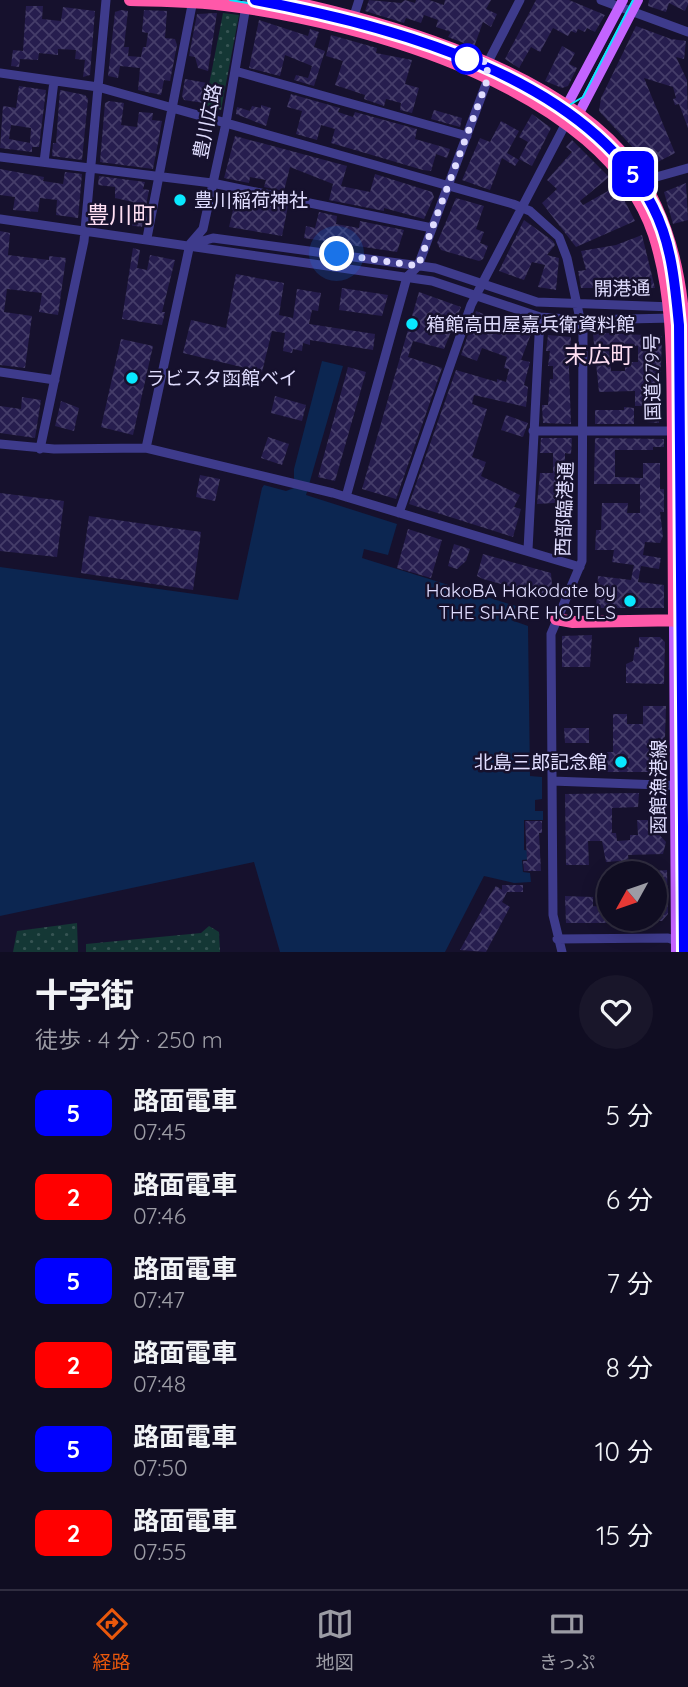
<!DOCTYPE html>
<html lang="ja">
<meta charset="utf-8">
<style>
body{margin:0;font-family:Quicksand,"Noto Sans JP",sans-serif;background:#19162a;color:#f1f3f6;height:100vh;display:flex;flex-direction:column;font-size:26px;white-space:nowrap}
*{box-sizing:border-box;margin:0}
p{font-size:23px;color:#9c9ca5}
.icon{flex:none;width:38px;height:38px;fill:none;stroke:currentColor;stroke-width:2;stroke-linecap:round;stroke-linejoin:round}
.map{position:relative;height:952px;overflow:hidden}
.details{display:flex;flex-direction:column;background:#100d22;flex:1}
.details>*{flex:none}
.badge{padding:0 14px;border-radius:10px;font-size:24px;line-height:46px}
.needle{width:46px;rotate:230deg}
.fabs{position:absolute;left:597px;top:861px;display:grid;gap:14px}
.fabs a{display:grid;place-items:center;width:70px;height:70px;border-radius:50%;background:#100d22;box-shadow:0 4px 18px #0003,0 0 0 2px #302d40;font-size:35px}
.you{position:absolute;width:35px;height:35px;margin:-18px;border:5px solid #fff;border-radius:50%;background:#1a73e8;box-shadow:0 0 0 10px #1a73e833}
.map>.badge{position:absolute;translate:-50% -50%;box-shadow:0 0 0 4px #fff}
.round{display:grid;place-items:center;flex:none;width:74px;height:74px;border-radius:37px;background:#19162a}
.overview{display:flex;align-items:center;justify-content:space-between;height:119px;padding:0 35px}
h1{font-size:33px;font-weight:800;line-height:52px}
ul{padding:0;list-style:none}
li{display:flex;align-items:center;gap:21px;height:84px;padding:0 35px}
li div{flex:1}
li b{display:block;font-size:26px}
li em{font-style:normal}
li .badge{min-width:77px;font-weight:700;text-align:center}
.tabs{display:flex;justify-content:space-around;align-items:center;height:98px;border-top:2px solid #302d40;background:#100d22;font-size:19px;color:#9c9ca5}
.tabs a{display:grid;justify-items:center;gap:4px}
.tabs .selected{color:#ea580c}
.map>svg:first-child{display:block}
.grass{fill:url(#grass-dots)}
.water{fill:#0c2651}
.building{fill:url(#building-cross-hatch);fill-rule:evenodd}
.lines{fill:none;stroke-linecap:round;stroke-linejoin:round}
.minor{stroke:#3e3b8c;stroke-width:9}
.major{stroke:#c464ff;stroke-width:10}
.highway{stroke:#ff58a9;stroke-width:12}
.tram{stroke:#09e8ff;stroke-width:2}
.line-casing{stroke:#fff;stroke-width:16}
.line{stroke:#00f;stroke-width:10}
.walk{stroke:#e0ddff;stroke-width:7;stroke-dasharray:0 12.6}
.stop-dot{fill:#fff;stroke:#00f;stroke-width:3.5}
.poi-dot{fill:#09e8ff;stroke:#16112d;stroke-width:2.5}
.labels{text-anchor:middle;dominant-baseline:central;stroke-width:5;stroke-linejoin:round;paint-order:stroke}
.street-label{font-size:19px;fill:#e0ddff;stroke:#16112d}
.poi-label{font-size:19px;fill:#e0ddff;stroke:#16112d;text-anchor:start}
.quarter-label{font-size:23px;fill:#ffdff3;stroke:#16112d}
</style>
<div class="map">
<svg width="688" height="952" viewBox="0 0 688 952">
<defs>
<pattern id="grass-dots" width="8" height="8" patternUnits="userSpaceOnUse" patternTransform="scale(1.75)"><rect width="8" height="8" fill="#143735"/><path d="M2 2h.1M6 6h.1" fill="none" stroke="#365453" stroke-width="1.8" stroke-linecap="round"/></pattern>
<pattern id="building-cross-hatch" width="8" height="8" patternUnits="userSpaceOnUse" patternTransform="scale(1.75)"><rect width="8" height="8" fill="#261d4e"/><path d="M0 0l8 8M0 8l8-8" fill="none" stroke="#453d69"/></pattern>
</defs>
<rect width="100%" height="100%" fill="#16112d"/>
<path class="grass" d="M223 13 239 15 221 110 205 105Z
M77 923 78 952H13L17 931Z
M209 926 219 932 220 952H86V944L201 933Z"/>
<path class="water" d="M322 361 343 366 306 495 397 524 388 555 364 549 362 558 516 606 511 620 528 626 530 776 542 777V799L535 800V811H543V820H524V850L531 851 532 859 522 860 523 872 530 873 531 882 514 883 484 876 445 952H280L254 862 0 916V567L238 600 262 488 264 485 286 491 294 488V469Z"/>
<path class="building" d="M369 0 401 3 405 0 415 3 416 0H429L444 5 445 0H491L486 9 497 14 491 27 483 22 474 47 448 37 451 32 436 27 438 20 424 15 421 23 406 18 404 23 365 11Z
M536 0H569L605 15 595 32 587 28 585 32 578 29 576 33 571 31 568 36 553 28 540 52 531 47 519 68 505 59Z
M649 0H688V4L685 11 669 3 666 12 648 6Z
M26 6H43L42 19 61 21 63 7 95 11 90 75 83 77 85 60 75 59 76 50 58 49V55L39 53 38 60 20 59 19 67 11 66 13 50 23 51Z
M121 10 128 11 124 47H129L128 56 141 57 143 47H146L148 33 142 32 144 10 167 11 165 38 175 39 177 45 170 81 164 80 161 95 138 90 140 68 120 66 118 78 108 76 115 12Z
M217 13 208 71 198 68 195 57 189 56 197 14Z
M259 20 308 36 310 29 319 32 314 47 325 51 314 86 294 80 296 75 308 78 312 66 285 55 280 76 249 68Z
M636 26 671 39 686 41 684 59 676 57 687 80 688 128 679 104 675 105 673 99 676 98 673 87 644 78 675 153 650 166 643 150 638 153 599 111 601 98Z
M331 35 377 48 376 53 412 60 405 84 419 88 412 113 400 110 401 103 386 99 384 106 364 99 365 95 335 85 343 61 326 56Z
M562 46 575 53 569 64 577 68 568 86 562 88 545 81Z
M185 79 207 83 204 103 184 100 182 96Z
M19 86 46 90 39 147H32V152L0 148 3 106 16 108ZM11 125 31 128 30 143 9 139Z
M60 90 85 95 88 99 82 160 52 156 53 143H56Z
M291 94 340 108 338 112 353 117 355 112 417 129 415 139 450 149 447 158 436 154 431 171 423 170 331 143 335 129 321 125 317 140 296 134 302 111 287 107Z
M109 101 124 103 121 125 137 127 139 112 153 113 152 120 162 121 153 169 100 162 105 103Z
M261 105 271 108 266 126 236 114 237 107 250 111 252 106 261 108Z
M434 110 462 118 460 127 431 119Z
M532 114 551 128 532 166 519 159 528 142 519 137Z
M501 121 519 131 507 153 519 160 515 166 502 158 490 190 462 180 480 138 490 142Z
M235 136 347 166 341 186 370 192 375 174 432 192 434 197 424 219 384 208V211L329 200 333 184 290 167 284 191 264 187 266 180 250 177 249 183 224 178Z
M572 140 609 177 580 201 583 205 617 186 635 221 576 247 542 203 557 189 547 180 572 152 566 147Z
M0 169 44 177 43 181 63 184 65 172 82 174 78 218 56 215 57 200 40 198 38 212 13 210 15 197 0 195Z
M99 176 145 182 143 189 149 190 142 227 129 225 133 202 115 198V187L98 185Z
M686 183 688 220 673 224 664 192Z
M236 195 288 206 282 236 229 227 233 210 220 207 222 197 235 200Z
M456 198 484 206 476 229 484 232 480 243 488 246 483 259 479 261 441 250 437 243Z
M319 212 337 216 336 224 359 228 360 221 404 230 397 252 304 238 306 226 315 228Z
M524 220 553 241 555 245 547 255 559 258 556 290 538 287 545 265 532 262 524 280 499 271Z
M0 231 10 233 8 255 49 260V256L66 258 58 315 39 312 42 293 7 289 4 312 32 316 25 368 0 365Z
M642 235 655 288H581L578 271 586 270 581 251 616 245Z
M133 248 140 250 137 268 147 270 150 255 175 260 162 312H165L162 325 122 319Z
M236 274 284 283 279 315 293 318 297 289 321 293 318 311 312 310 309 324 375 334 373 350 310 340V345L303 343 302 351 293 349 292 353 283 351 285 333 272 331 262 372 183 353 191 320 226 328Z
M342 288 388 295 382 316 339 310Z
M419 292 461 307 444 349 413 341 408 357 442 368 396 499 362 489Z
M476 311 531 334 521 360 530 362 524 385 528 387 526 407 474 395 472 404 487 409 472 457 486 462 481 476 520 495 514 507 521 509 513 537 409 504 456 370 497 382V379L506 382 509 369 504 368 507 357 482 348 477 361 461 355Z
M608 333 662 336 659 423 647 422V406H635V391L599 392 593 334ZM638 346V362H625V371H611L609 347Z
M548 335 571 337 569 369 571 424 543 423 542 405H548L550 379H553V366H548L550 351H546Z
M121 339 153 346 133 435 101 427Z
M348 367 366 372 335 481 318 477Z
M275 396 306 405 302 421 271 413Z
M22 397 41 400 35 438 0 433V406L21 409Z
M61 401 79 408 74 431 55 426Z
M624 407 634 408V424H595V410H624Z
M506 415 528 423 523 437 501 430Z
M268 437 289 444 282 465 261 458Z
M541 438H572L571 454 565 453V482H569L570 502 537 504 540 473H553V453H540Z
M595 438 664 439V447H653V450H615V477L643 478V463H660V489H664V512H660L663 536 660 543 645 542 643 555 661 558 659 569 641 566 638 582 664 585V608H596L598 576 631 580 634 565 612 562 614 550H595L596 530H601L602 503H628L627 513H640V484H594Z
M200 475 220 479 215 501 196 497Z
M0 493 64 501 57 557 0 551Z
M89 516 201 532 193 590 81 573Z
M408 529 442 540 431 578 397 568Z
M454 544 470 549 466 561 457 569 448 566Z
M483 554 551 573 552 586 544 596 483 579 477 576Z
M592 635 590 667H562V636Z
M639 637H660L665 642 664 684 626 683V664L633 661 635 647H639Z
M643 706H666L664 768 659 772H607V752H613V714H627V724H643Z
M564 728H589V743H565Z
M639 793 638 807 612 808V833H616L617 841 630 840V835H638L637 820H666L667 829H654L666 842 663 854 628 855 630 870 621 872 619 861 606 862 602 841H588L589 865H566L565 794Z
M525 821H542V833H539L541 871H524L523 861H527Z
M667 870 668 914 662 921H654V871Z
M502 885H523V892H507L502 902 510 907 486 952 460 950 490 895 496 886 502 890Z
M565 896 593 897V906L609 908V923H566Z"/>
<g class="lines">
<path class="minor" d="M601 0 688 32
M352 22 359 0
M235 71 467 136
M0 73 98 87 513 204 530 211 559 237 567 258 583 333 582 561 551 634 553 915 562 952
M0 157 212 183 432 228
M44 162 54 81
M642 181 688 168
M0 219 432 281 540 317 581 320 673 318
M147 238 193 0
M192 244 213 238 435 268 537 302 673 307
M0 372 55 380
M533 431H678
M0 444 54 449 146 448 333 493 580 567
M146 448 190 244 203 229 226 123 247 0
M40 449 84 241 106 0
M346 497 407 277 418 266 486 84 488 62 520 0
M399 513 471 305 566 123
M528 550 540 317
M552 781 688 786
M557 939 668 938 688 945"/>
<path class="major" d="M567 113 566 107 623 0
M566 123 578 115 638 0
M686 620 688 922
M674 621 676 952"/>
<path class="highway" d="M130 0C162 1 194 1 225 5 363 22 606 88 654 235 675 300 672 369 673 435 673 497 674 559 674 621
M282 0C391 23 561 72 631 164 663 207 678 260 683 313 687 348 684 384 684 419 684 486 684 553 686 620L573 622 556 619"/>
<path class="tram" d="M230 0C364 22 592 78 652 214 669 253 673 297 676 339L680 952
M551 106 566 107 583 97 633 0"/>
</g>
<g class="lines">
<defs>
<path id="line" d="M255 0C389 25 586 76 653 207 672 244 675 285 679 325L684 952"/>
</defs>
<use href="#line" class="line-casing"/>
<use href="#line" class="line"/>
<path class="walk" d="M337 254 418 266 486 84 488 62 467 59"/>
</g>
<circle class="stop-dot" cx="467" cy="59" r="14"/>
<g class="poi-dot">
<circle cx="180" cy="200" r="7"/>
<circle cx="412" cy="324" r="7"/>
<circle cx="132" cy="378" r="7"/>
<circle cx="630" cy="601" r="7"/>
<circle cx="621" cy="762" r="7"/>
</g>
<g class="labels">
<g class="street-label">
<text transform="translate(207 121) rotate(-79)">豊川広路</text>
<text transform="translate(622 288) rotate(-1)">開港通</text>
<text transform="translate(652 377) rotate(-91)">国道279号</text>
<text transform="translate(564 509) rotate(-88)">西部臨港通</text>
<text transform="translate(658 787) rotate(-90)">函館漁港線</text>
</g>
<g class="poi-label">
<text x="194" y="200">豊川稲荷神社</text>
<text x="426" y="324">箱館高田屋嘉兵衛資料館</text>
<text x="146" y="378">ラビスタ函館ベイ</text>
<text x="616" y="590" text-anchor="end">HakoBA Hakodate by<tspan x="616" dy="22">THE SHARE HOTELS</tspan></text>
<text x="607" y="762" text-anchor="end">北島三郎記念館</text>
</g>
<g class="quarter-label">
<text x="121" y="214">豊川町</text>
<text x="599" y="354">末広町</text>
</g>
</g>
</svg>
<div class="fabs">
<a><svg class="needle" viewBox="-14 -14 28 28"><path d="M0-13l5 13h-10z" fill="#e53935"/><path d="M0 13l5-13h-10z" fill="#9c9ca5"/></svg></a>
</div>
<div class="you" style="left:337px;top:254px"></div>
<b class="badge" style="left:633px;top:174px;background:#00f;color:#fff">5</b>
</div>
<section class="details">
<div class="overview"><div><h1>十字街</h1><p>徒歩 · 4 分 · 250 m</p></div><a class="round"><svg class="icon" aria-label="heart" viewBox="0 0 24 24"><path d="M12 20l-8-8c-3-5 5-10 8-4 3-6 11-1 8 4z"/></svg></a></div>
<ul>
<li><span class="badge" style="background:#00f;color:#fff">5</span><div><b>路面電車</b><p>07:45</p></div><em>5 分</em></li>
<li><span class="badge" style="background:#f00;color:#fff">2</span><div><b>路面電車</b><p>07:46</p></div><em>6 分</em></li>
<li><span class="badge" style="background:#00f;color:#fff">5</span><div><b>路面電車</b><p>07:47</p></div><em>7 分</em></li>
<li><span class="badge" style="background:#f00;color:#fff">2</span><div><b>路面電車</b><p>07:48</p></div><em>8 分</em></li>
<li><span class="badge" style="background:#00f;color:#fff">5</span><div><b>路面電車</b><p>07:50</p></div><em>10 分</em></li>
<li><span class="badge" style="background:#f00;color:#fff">2</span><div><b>路面電車</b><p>07:55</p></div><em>15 分</em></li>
</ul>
</section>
<nav class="tabs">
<a class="selected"><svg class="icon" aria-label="directions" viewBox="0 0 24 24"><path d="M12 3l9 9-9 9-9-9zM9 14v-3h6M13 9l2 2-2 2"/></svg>経路</a>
<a><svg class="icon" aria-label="map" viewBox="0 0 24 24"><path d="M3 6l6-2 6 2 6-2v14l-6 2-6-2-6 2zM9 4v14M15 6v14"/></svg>地図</a>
<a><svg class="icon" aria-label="tickets" viewBox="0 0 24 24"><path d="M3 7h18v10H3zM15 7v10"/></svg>きっぷ</a>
</nav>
